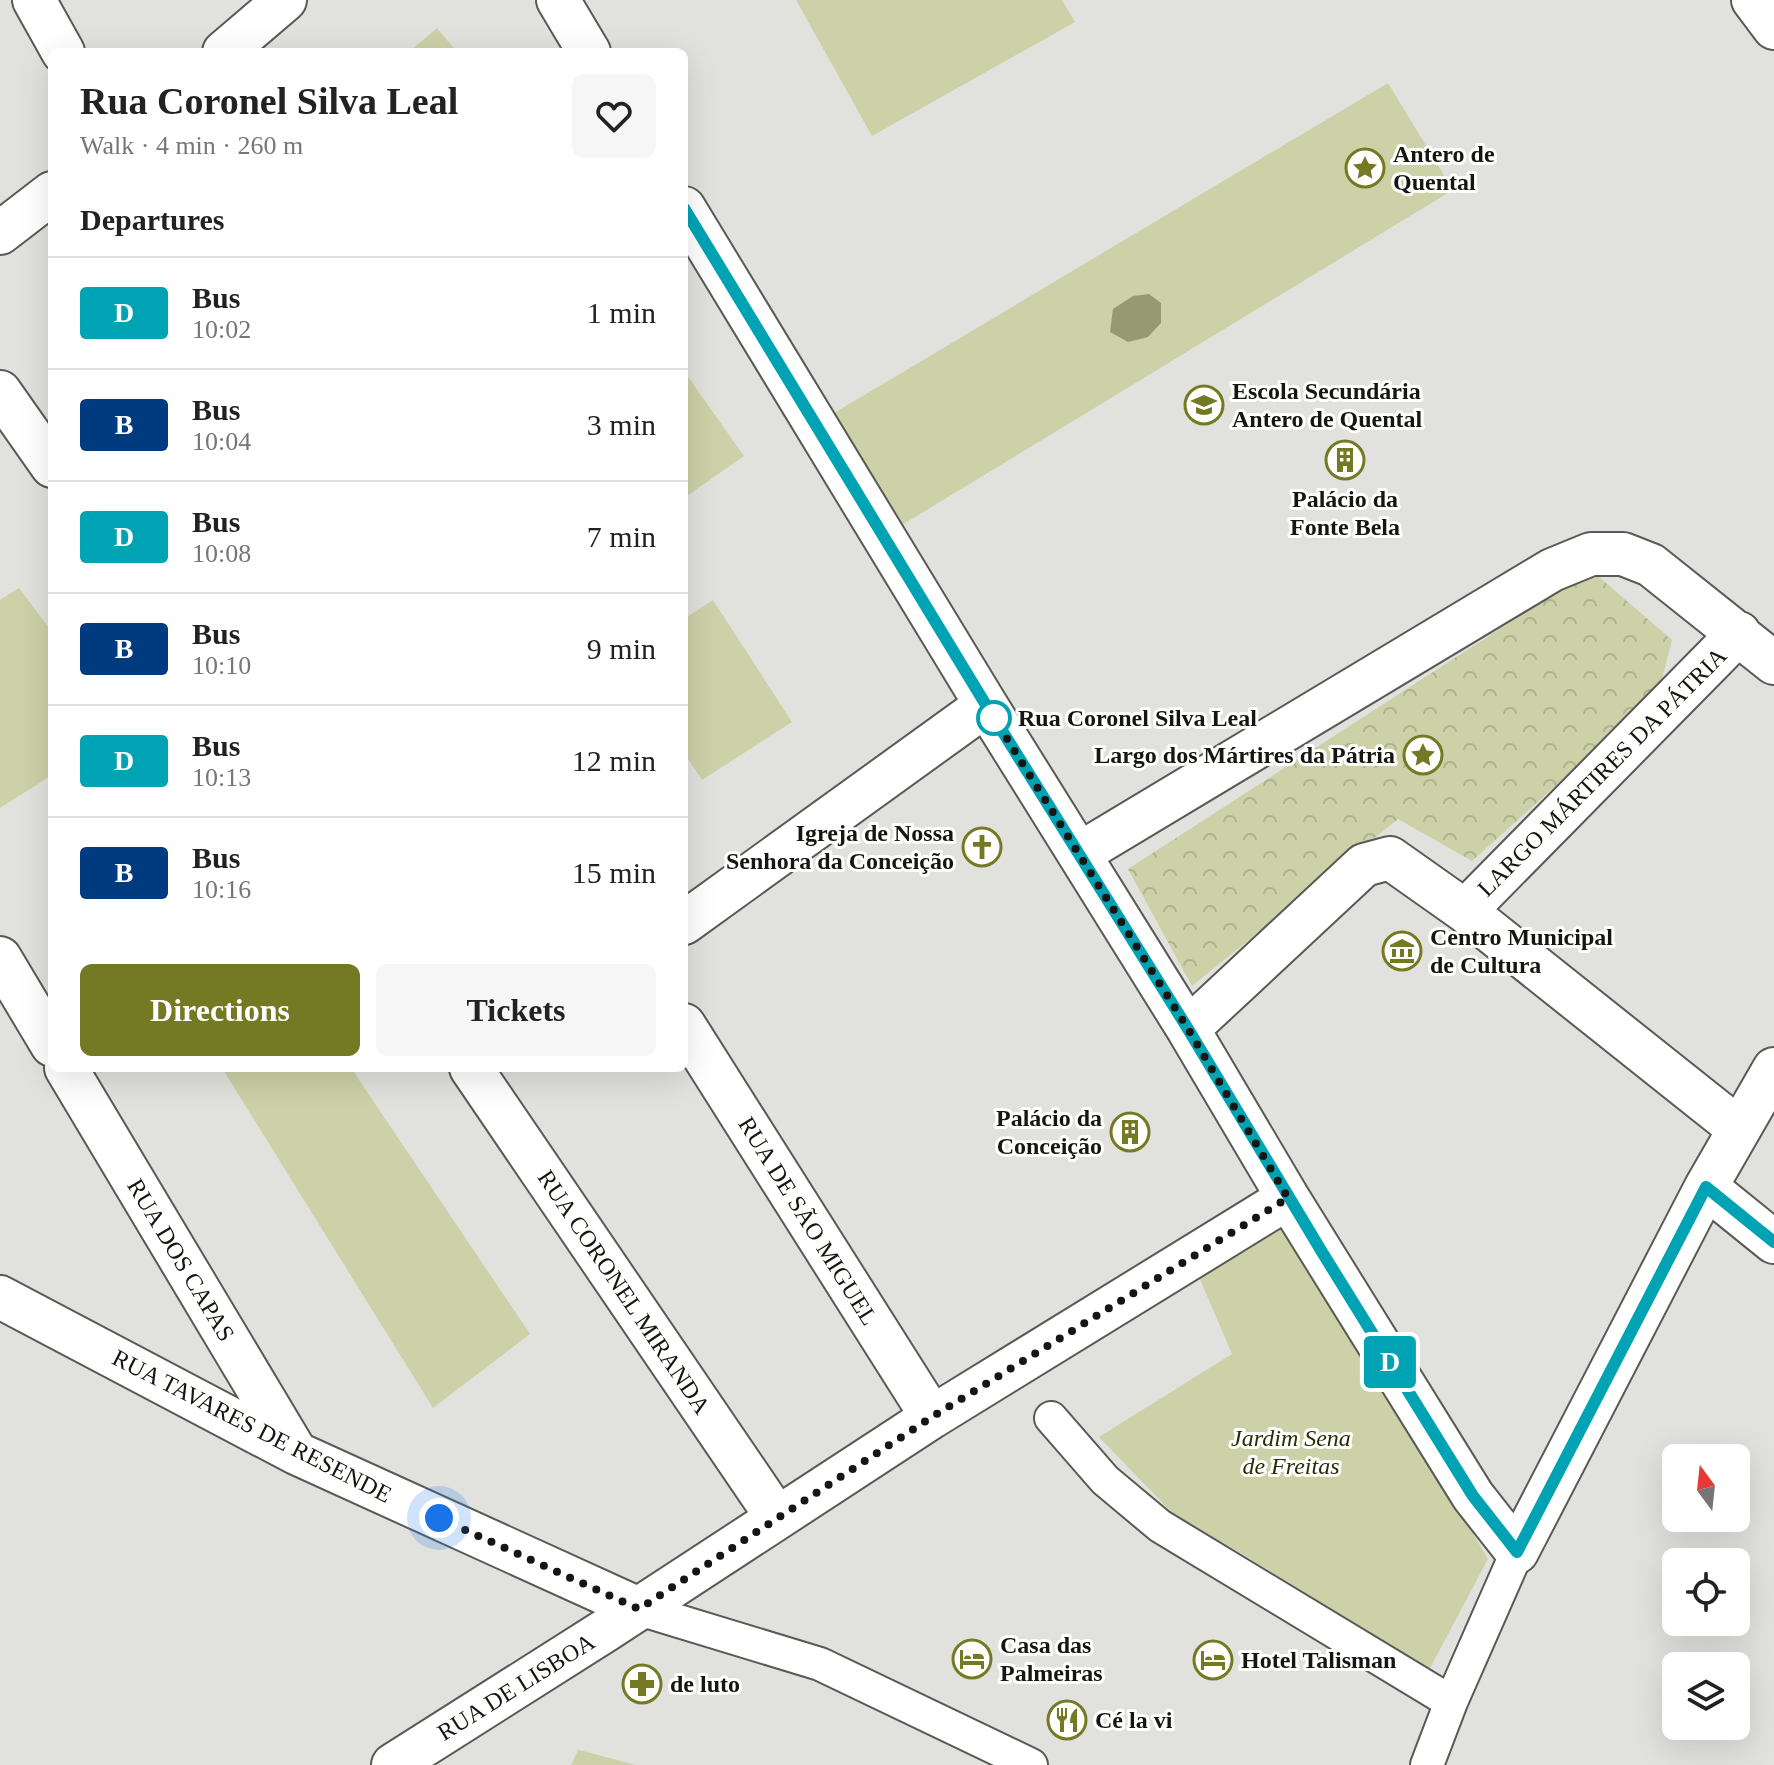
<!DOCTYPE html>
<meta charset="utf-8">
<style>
body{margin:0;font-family:"Times New Roman",serif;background:#f6f6f6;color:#222;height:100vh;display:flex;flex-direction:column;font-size:30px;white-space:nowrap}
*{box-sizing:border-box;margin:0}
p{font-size:26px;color:#767676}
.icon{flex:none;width:44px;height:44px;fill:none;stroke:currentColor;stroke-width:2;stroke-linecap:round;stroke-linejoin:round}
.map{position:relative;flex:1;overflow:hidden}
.details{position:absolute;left:48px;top:48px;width:640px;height:1024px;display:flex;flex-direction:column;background:#fff;border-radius:12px;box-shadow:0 8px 32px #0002}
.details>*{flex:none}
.badge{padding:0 16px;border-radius:6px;font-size:28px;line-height:52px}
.needle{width:52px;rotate:345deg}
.fabs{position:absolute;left:1662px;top:1444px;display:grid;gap:16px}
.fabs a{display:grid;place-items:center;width:88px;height:88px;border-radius:12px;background:#fff;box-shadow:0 8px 32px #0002;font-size:40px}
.you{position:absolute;width:40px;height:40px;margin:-20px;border:6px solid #fff;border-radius:50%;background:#1a73e8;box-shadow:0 0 0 12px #1a73e833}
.map>.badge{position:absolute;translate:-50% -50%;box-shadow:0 0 0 4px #fff}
h2{padding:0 32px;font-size:30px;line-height:72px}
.round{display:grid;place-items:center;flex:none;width:84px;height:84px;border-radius:12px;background:#f6f6f6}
.overview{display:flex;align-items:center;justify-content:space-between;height:136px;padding:0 32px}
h1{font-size:38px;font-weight:700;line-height:60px}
.cta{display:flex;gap:16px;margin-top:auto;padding:16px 32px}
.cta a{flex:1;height:92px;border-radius:12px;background:#747a24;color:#fff;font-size:32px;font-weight:700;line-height:92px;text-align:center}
.cta a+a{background:#f6f6f6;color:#222}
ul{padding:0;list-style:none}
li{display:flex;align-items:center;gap:24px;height:112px;padding:0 32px;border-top:2px solid #e0e0e0}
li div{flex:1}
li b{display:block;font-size:30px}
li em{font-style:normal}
li .badge{min-width:88px;font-weight:700;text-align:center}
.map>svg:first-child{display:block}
.green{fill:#ccd1a7}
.park{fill:url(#park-crowns)}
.water{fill:#959a70}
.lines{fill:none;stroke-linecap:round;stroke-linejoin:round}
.pedestrian-casing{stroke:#595956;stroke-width:36}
.minor-casing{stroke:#595956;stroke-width:46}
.pedestrian{stroke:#fff;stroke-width:32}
.minor{stroke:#fff;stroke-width:42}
.line-casing{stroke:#fff;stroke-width:18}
.line{stroke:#00a3b4;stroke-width:12}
.walk{stroke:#151514;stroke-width:8;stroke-dasharray:0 14.4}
.stop-dot{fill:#fff;stroke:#00a3b4;stroke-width:4}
.labels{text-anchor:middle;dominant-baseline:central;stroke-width:6;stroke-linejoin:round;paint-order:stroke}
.poi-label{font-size:24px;font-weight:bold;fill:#151514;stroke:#fffffe;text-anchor:start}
.stop-label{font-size:24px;font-weight:bold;fill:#151514;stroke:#fffffe;text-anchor:start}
.street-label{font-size:24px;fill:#151514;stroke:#fffffe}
.park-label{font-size:24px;font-style:italic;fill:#292c08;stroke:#fffffe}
</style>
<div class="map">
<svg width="1774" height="1765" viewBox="0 0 1774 1765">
<defs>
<pattern id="park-crowns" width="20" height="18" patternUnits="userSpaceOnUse" patternTransform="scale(2)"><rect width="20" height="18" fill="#ccd1a7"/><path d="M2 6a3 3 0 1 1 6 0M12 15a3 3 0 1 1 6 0" fill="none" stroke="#aeb38f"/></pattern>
</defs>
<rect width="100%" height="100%" fill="#e1e2de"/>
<path class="green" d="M796 0H1062L1075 22 872 136Z
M437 28 457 52H438L435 49 431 52H409Z
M1388 83 1453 190 892 531 824 419Z
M686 374 744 456 684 498V375Z
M19 588 52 632V775L0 808V600Z
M713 600 792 722 702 780 684 753V619Z
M222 1068H351L530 1334 433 1408Z
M1286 1218 1488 1559 1429 1670 1236 1550 1180 1521 1099 1437 1232 1354 1196 1270Z
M578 1750H579L636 1765H571Z"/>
<path class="park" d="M1591 570 1672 640 1658 694 1472 861 1398 819 1192 986 1128 869Z"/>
<path class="water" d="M1149 294 1161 303V323L1148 337 1128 342 1110 332 1113 309 1133 296Z"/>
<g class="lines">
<defs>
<path id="pedestrian" d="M1051 1418 1105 1480 1160 1526 1451 1702
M639 1609 820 1664 1031 1765
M1427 1765 1451 1702 1517 1552"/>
<path id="minor" d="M34 0 63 52
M558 0 589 52
M1753 0 1774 28
M224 52 285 0
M684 208 986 705 1188 1029 1288 1198 1473 1496 1517 1552 1706 1187 1774 1069
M0 233 52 193
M0 392 52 466
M1079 854 1552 570 1591 554H1623L1651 565 1774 663
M1465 911 1739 633
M684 923 986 705
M0 958 52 1045
M684 1025 932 1417
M1188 1029 1364 865 1390 858 1465 911 1739 1129
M66 1068 295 1451
M471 1068 776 1516
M1706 1187 1774 1242
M0 1297 296 1453 639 1609
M393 1765 606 1630 932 1417 1288 1198"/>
</defs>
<use href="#pedestrian" class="pedestrian-casing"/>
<use href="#minor" class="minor-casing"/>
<use href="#pedestrian" class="pedestrian"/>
<use href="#minor" class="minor"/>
</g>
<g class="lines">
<defs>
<path id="line" d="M684 208 986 705 1188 1029 1322 1252 1473 1496 1517 1552 1706 1187 1774 1242"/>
</defs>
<use href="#line" class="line-casing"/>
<use href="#line" class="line"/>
<path class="walk" d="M439 1518 639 1609 932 1417 1288 1198 1188 1029 994 718"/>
</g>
<defs>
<symbol id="sight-ring" viewBox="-11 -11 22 22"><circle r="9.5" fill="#fffffe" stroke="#747a24" stroke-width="1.5"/><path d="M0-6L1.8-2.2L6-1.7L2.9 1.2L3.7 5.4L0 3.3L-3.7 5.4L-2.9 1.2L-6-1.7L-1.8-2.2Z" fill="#747a24"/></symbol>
<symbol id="school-ring" viewBox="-11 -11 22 22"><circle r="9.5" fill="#fffffe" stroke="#747a24" stroke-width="1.5"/><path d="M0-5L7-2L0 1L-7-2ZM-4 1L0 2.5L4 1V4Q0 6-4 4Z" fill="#747a24"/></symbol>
<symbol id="building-ring" viewBox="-11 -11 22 22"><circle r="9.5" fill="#fffffe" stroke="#747a24" stroke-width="1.5"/><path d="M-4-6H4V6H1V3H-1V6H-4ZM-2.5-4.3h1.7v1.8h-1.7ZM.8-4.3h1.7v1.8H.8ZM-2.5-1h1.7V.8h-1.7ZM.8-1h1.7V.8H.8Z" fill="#747a24"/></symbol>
<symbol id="church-ring" viewBox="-11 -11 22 22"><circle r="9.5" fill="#fffffe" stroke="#747a24" stroke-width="1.5"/><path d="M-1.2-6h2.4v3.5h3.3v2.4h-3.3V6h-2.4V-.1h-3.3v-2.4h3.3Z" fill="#747a24"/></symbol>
<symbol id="museum-ring" viewBox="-11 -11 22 22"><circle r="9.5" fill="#fffffe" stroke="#747a24" stroke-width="1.5"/><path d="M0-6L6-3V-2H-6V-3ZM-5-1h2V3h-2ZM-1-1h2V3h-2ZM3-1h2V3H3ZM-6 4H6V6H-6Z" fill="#747a24"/></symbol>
<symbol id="hotel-ring" viewBox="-11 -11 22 22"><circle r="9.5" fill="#fffffe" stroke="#747a24" stroke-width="1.5"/><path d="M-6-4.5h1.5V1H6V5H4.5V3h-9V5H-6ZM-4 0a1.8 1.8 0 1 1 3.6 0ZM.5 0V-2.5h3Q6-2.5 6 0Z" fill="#747a24"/></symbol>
<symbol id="pharmacy-ring" viewBox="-11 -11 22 22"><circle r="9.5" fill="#fffffe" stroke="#747a24" stroke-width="1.5"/><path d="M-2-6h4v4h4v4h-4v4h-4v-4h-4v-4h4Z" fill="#747a24"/></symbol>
<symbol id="restaurant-ring" viewBox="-11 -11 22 22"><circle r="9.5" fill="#fffffe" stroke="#747a24" stroke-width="1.5"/><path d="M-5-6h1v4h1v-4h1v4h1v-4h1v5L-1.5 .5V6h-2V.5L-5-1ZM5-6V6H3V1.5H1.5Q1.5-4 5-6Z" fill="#747a24"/></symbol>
</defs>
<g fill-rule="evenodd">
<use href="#sight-ring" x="1343" y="146" width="44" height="44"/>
<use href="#school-ring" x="1182" y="383" width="44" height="44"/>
<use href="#building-ring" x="1323" y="438" width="44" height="44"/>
<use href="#sight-ring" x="1401" y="733" width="44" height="44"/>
<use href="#church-ring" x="960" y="825" width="44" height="44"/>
<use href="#museum-ring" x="1380" y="929" width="44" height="44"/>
<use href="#building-ring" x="1108" y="1110" width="44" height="44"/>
<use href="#hotel-ring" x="950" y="1637" width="44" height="44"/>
<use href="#hotel-ring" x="1191" y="1638" width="44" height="44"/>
<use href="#pharmacy-ring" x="620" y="1662" width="44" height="44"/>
<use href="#restaurant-ring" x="1045" y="1698" width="44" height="44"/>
</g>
<circle class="stop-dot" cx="994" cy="718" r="16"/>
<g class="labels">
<g class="poi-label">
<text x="1393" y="154">Antero de<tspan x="1393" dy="28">Quental</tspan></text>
<text x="1232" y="391">Escola Secundária<tspan x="1232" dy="28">Antero de Quental</tspan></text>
<text x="1345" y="499" text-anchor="middle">Palácio da<tspan x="1345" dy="28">Fonte Bela</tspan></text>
<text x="1395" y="755" text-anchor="end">Largo dos Mártires da Pátria</text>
<text x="954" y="833" text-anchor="end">Igreja de Nossa<tspan x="954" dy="28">Senhora da Conceição</tspan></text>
<text x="1430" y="937">Centro Municipal<tspan x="1430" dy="28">de Cultura</tspan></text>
<text x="1102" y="1118" text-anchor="end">Palácio da<tspan x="1102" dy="28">Conceição</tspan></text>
<text x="1000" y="1645">Casa das<tspan x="1000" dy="28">Palmeiras</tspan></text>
<text x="1241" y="1660">Hotel Talisman</text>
<text x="670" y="1684">de luto</text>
<text x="1095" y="1720">Cé la vi</text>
</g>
<g class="stop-label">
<text x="1018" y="718">Rua Coronel Silva Leal</text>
</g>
<g class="street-label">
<text transform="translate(1602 772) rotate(-45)">LARGO MÁRTIRES DA PÁTRIA</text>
<text transform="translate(808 1221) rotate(58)">RUA DE SÃO MIGUEL</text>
<text transform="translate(181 1260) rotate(59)">RUA DOS CAPAS</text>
<text transform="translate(624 1292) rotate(56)">RUA CORONEL MIRANDA</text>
<text transform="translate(252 1426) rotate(27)">RUA TAVARES DE RESENDE</text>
<text transform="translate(516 1687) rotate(-32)">RUA DE LISBOA</text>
</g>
<g class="park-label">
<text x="1291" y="1438">Jardim Sena<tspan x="1291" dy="28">de Freitas</tspan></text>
</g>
</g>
</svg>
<div class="fabs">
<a><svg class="needle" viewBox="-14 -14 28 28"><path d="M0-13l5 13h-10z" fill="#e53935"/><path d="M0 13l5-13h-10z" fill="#767676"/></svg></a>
<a><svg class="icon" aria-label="locate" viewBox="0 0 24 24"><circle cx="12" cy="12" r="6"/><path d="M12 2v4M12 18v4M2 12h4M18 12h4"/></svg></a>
<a><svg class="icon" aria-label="layers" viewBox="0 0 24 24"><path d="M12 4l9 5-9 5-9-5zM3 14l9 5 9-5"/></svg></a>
</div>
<div class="you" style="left:439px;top:1518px"></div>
<b class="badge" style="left:1390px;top:1362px;background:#00a3b4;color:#fff">D</b>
<section class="details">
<div class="overview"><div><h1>Rua Coronel Silva Leal</h1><p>Walk · 4 min · 260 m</p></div><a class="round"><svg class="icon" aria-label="heart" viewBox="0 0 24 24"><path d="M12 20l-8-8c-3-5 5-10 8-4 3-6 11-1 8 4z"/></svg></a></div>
<h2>Departures</h2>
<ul>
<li><span class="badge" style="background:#00a3b4;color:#fff">D</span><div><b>Bus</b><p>10:02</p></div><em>1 min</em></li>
<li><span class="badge" style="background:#003b80;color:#fff">B</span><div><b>Bus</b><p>10:04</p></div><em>3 min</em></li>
<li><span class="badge" style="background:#00a3b4;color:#fff">D</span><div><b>Bus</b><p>10:08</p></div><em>7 min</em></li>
<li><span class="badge" style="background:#003b80;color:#fff">B</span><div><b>Bus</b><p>10:10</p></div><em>9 min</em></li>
<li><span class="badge" style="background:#00a3b4;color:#fff">D</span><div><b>Bus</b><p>10:13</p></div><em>12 min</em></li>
<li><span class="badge" style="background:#003b80;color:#fff">B</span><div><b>Bus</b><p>10:16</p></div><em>15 min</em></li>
</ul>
<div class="cta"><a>Directions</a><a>Tickets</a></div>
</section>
</div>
